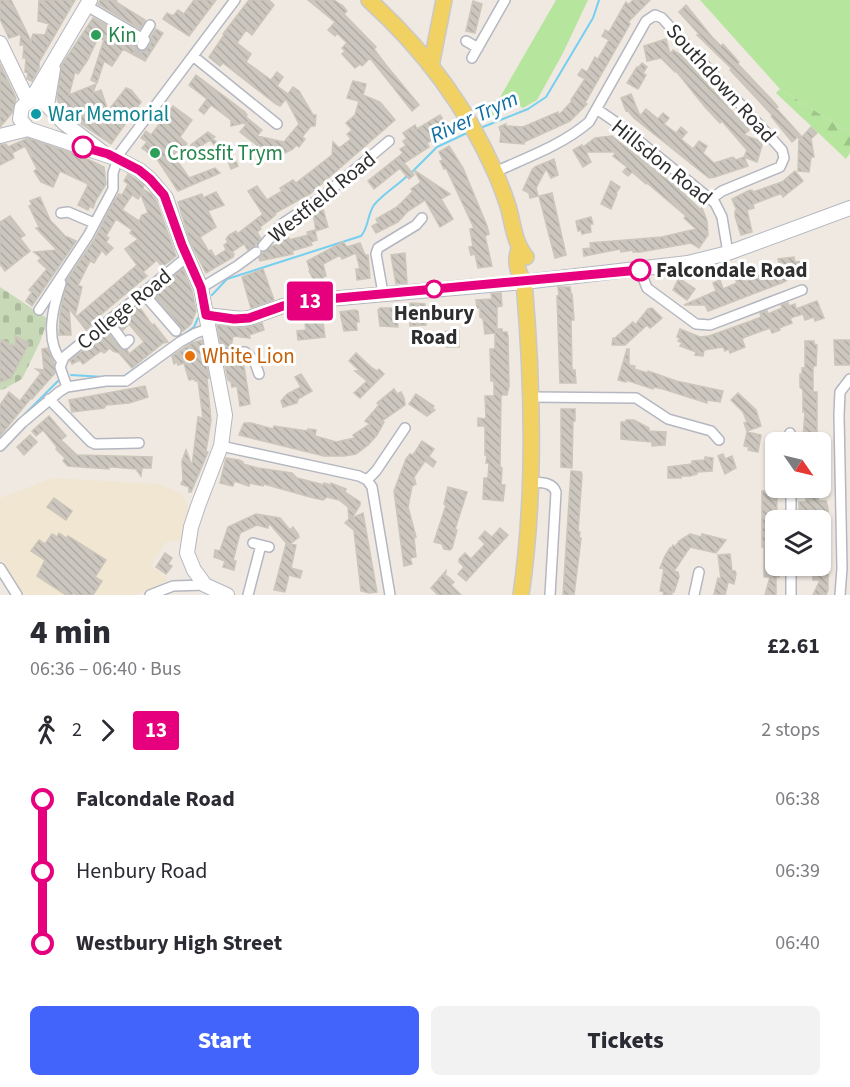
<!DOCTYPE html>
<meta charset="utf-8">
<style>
body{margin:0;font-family:"Source Sans 3",sans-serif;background:#f2f2f3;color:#2b2b33;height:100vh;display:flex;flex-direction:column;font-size:22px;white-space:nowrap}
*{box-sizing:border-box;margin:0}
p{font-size:20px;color:#7c7c81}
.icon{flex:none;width:33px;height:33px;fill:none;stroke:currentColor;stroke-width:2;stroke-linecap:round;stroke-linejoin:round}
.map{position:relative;height:595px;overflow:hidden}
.side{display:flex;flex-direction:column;background:#fff;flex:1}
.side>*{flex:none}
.badge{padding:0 12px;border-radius:4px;font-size:21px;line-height:39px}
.needle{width:39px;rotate:124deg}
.tools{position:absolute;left:765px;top:432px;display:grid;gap:12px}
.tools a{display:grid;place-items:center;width:66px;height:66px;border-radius:9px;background:#fff;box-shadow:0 2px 4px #0004;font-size:30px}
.map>.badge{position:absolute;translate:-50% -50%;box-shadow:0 0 0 3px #fff}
.legs{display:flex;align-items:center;gap:9px;height:66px;padding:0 30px;font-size:20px}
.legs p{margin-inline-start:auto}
.head{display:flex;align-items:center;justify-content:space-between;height:102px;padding:0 30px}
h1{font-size:33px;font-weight:800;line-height:45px}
.button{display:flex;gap:12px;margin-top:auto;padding:12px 30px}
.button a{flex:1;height:69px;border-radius:9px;background:#4264fb;color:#fff;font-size:24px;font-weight:800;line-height:69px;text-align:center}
.button a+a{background:#f2f2f3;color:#2b2b33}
ul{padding:0 30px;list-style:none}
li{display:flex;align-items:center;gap:21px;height:72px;font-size:22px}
li i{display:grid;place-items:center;width:9px;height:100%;margin:0 8px;background:currentColor}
li i::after{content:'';width:15px;height:15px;margin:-8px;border:4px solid;border-radius:50%;background:#fff}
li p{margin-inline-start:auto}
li:first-child i{background:linear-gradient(#0000 50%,currentColor 0)}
li:last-child i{background:linear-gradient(currentColor 50%,#0000 0)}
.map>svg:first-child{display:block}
.education{fill:#f0e6d1}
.green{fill:#b6e59e}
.forest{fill:url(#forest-firs)}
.cemetery{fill:url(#cemetery-stones)}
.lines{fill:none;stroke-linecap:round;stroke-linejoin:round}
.stream{stroke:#75cff0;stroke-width:2}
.building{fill:url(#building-back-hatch);stroke:#cbc5ba;stroke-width:1.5;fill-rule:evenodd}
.street-tunnel{stroke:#c8c4bd;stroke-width:9;stroke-dasharray:9 4.5;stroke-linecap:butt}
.street-casing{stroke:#b4b7c1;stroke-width:12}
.secondary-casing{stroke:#b4b7c1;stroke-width:16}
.primary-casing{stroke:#c9c9c9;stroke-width:18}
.street{stroke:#fff;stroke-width:9}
.secondary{stroke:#fff;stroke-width:14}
.primary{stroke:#f2d163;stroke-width:15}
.line-1-casing{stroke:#fff;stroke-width:14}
.line-1{stroke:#e6007e;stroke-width:9}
.leisure-dot{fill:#2e9e5b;stroke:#fff;stroke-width:2}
.culture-dot{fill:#0f9aa8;stroke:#fff;stroke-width:2}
.stop-1-dot{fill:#fff;stroke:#e6007e;stroke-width:3}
.food-dot{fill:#e8710a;stroke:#fff;stroke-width:2}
.labels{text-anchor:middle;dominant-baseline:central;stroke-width:6;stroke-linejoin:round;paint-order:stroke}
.leisure-label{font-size:21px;fill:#27864d;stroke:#fff;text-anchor:start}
.street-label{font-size:21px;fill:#2e2e2e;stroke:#fff}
.culture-label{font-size:21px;fill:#0d838f;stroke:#fff;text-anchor:start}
.stop-label{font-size:21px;font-weight:bold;fill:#2e2e2e;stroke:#fff;text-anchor:start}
.food-label{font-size:21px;fill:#c56008;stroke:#fff;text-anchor:start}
.water-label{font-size:22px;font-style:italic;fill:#0d6fa3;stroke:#fff}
</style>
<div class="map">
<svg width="850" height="595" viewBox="0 0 850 595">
<defs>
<pattern id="forest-firs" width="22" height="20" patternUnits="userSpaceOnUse" patternTransform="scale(1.5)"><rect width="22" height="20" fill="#b6e59e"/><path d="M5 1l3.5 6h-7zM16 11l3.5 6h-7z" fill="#9dc588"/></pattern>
<pattern id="cemetery-stones" width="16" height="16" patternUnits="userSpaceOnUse" patternTransform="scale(1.5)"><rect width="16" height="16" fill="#c8d9b8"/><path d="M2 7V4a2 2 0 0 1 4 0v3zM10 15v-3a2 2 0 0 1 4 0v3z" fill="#acbb9e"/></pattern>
<pattern id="building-back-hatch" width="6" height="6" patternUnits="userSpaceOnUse" patternTransform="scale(1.5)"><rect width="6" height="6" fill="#cbc7bf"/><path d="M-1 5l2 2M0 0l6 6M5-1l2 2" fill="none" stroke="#afaba4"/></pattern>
</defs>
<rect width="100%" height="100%" fill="#efe9e1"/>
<path class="education" d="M53 478 158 484 182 494 188 506 180 541 166 542 151 566 167 578 168 581 136 595H22L0 556V498Z"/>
<path class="green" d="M556 0H588L563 53 537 100 523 108 520 106 482 120 474 108 499 99Z
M700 0H850V133L780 89Z"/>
<path class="forest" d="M780 89 850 133V153L846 159 776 93Z"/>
<path class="cemetery" d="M0 287 48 319 40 342 22 379 2 390H0Z"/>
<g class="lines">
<path class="stream" d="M478 129 528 109 546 97 593 18 599 0
M412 172 437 147 467 133
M212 295 227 279 361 236C369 227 367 215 374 205 383 194 397 186 407 176
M179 338 194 327 198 318
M71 375 104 377
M113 377 124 376 154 355
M18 421 60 379"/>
</g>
<path class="building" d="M0 0H11L31 41 33 34 45 35 49 24 38 21 39 0H75L39 62V68L32 81 27 79 28 73 25 72 26 58H23L24 45H20L21 34 9 38 0 19Z
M100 0H117L116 2 145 20 140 29 98 4Z
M194 0H216L189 36 163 19 167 13 173 16 178 10 184 14Z
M249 0H269L274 5 252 35 246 30 237 43 251 54 246 62 271 80 277 72 283 77 277 86 288 94 293 87 299 91 313 115H316L315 126H311L302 137 305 139 299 147 296 145 293 149 281 155 256 150 257 145 240 132 248 122 231 126V120L211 105 204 114 199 110 207 99 189 85 196 75 245 112 247 115 246 117 262 130 257 136 284 142 299 124 286 99 280 106 276 104 223 63 220 66 209 57 224 35 223 34Z
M308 0H334L343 6 347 11 344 14 376 47 374 49 386 65 419 105 412 111 370 58 362 66 360 64 355 68 342 54 345 51 342 48 347 43 337 33 335 36 328 30 335 22Z
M633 0H650L628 22 630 24 585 103 587 104 570 121 524 142V144L500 142 501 133 499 127 506 124V126L523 127 558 112 559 115 572 101 571 100 585 79 578 75 582 69 587 72 595 57 598 59 609 40 602 36 604 33 605 30 609 32 626 2 628 5Z
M473 1 482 4 475 33 466 31Z
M686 5 712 37 721 46 723 44 739 62 738 64 772 100 778 107 776 108 802 137 811 127 817 133 811 139 814 157H811L809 172 798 171 799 136 792 142 771 116 772 115 730 70 732 69 697 35 699 34 679 12Z
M93 18 136 42V49L141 52 148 48 152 41 151 37 156 29 163 33 145 61 123 49 112 66 104 61 97 83 91 80 104 40 98 38 87 61 78 74 75 72 69 95 96 84 93 93 101 90 108 111 126 88 131 90 141 102 111 144 71 117 60 106 57 99 61 66Z
M666 39 670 54 673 50 681 55 749 130 744 135 763 142 757 162 744 157 747 150 722 121 720 123 705 107 676 71 675 72 661 58 647 61 644 46Z
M642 63 647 67 643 73 646 75 638 89 627 83 637 67 638 68Z
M0 64 16 98 12 113 0 127Z
M353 81 366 84 363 95 380 102 395 120 310 194 275 213 276 214 272 218 260 227 261 229 257 232 261 239 256 245 248 250 244 244 232 252 234 254 233 257 206 273 190 242 178 202 202 194 203 198 216 192 224 205 208 211 216 227 200 237 209 252 211 250 215 257 226 250 224 245 228 242 226 239 229 235 236 231 237 234 263 214 248 191 257 186 267 200 282 191 280 188 293 180 296 183 332 155 333 142 339 148 351 139 347 134 352 130 346 123 355 115 359 101 347 98Z
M631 94 640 116 646 109 658 119 663 113 669 118 664 124 676 133 681 127 687 132 681 139 693 149 699 141 707 146 703 153 714 163 733 157 736 160 744 157 748 166 715 177 709 178 634 118 627 110 626 111 621 98Z
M173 106 192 120 180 137 187 144 173 155 183 169 189 178 215 168 220 173 178 191 157 159 142 148 147 142 141 138 146 131 151 135Z
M440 115 449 129 427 143 429 147 404 163 414 175 409 179 400 168 374 189 368 181 403 153 400 149 406 146 403 141 407 139 403 133 415 125 417 129Z
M208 132 215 137 212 139 228 149 234 157 238 166 231 169 228 161 210 140 182 158 180 157 192 144Z
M612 136 679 189 700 209 702 208 707 221 708 235 699 248 691 243 640 252H633V250L621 252 620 249 584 256 583 249 591 248 590 243 662 237 696 229 684 218 686 216 647 183 646 184 632 172 628 176 623 172 627 167 613 156 616 152H586L591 162 583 167 573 150 582 145 583 147 595 138Z
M28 138 81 156 104 167 106 184 96 200 93 208 90 206 88 210 78 205 88 185 86 183 60 171 53 187 41 182 34 171 37 169 25 146 12 153 14 158 0 165V145L6 144 8 147Z
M449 146 463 168 487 226 489 234 485 236 492 266 478 268 475 254 471 255 469 247 473 246 470 229 474 228 446 168 444 169 440 161 443 160 439 152Z
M554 159 558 175 551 178 546 169 536 188 538 196 530 198 529 193 523 190 532 170 535 167Z
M414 170 450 194 441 199 453 219 440 227 425 200 408 211 398 222 376 233 372 226 378 223 376 219 397 207 413 191 411 189 421 182Z
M795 171 803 181 783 197 782 193 753 204 754 208 747 210 752 232 741 235 735 216V211H737L732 199 748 191 752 190 753 192 782 182Z
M128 174 144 185 143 189 151 194 157 202 176 256 162 267 157 260 143 272 147 276 92 322 93 324 86 330 76 317 137 265 125 249 138 239 130 233 132 230 116 219 106 236 109 238 106 242 113 248 106 255 102 250 94 263 90 261 78 285 82 287 75 316 69 308 71 335H59L60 314 67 280 94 240 114 201 119 194 122 195 128 184 124 181ZM132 195 138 199 141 195 148 213 142 215 139 221 122 210Z
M611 181 620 187 616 193 617 194 611 209 601 204Z
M552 193 566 255 555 258 539 196Z
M40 197 50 220 65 236 76 241 32 306 26 301 32 292 29 290 47 269 38 261 41 258 34 252 57 250 36 228 39 227 29 206 32 205 30 201Z
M323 209 328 227 316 231 313 212Z
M10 216 25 235 20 238 30 251 5 271 0 264V222Z
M591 217 593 224H590L591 232 582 234 581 230 578 231 576 221Z
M315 230 317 240 311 242 312 245 292 251 293 254 260 261 259 258 263 253 272 246 280 244 279 238 288 235 289 240 308 235 307 232Z
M343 242 347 247 360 243 365 255H368L370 278 357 280 356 269H360L356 253 342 259 340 255 323 264 326 276 323 277 324 280 316 284 309 271 310 270 307 261Z
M405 253 407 283 396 284 391 255Z
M794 257 795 262 805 261V269H801L799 273 785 275 787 280 784 282 711 310 708 311 705 305H684L716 291 713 283 720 280 723 289 737 283 734 276 742 273 745 282 780 266 778 259Z
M183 269 192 291 196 311 191 324 183 331 181 327 153 294 158 290 159 291 171 281 170 279Z
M263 269 274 300 251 308 242 277Z
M679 278 695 289 687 300 673 290Z
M558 287H570L571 294H572L574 320H571L572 370H575L576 383H560L557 296 559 295Z
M501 293 502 306 497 307V329H502V332H507L508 336 509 386 507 395H501L500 467 502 468 501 485H505L503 501 483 499 484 478H488L489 463H486L487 455H485V426H478V418L486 419 485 396H494V381H491L490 349H495V333L485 334 483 319 480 317V308H477L476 300 492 299 491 294Z
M817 301 824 318 815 321 814 317 805 320 803 314 790 318 792 323 779 328 780 330 772 333 770 328 745 337 742 339 745 347 730 353 729 349 725 351 723 347 704 350 703 356 695 355 696 352 680 346 682 343 678 341 680 338 677 337 680 329 700 337 709 336 751 321 761 317 760 313 767 311 768 314 782 308 781 305 788 303 789 306 795 304 796 309Z
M411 303 425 304 426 325 410 326 409 305Z
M138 305 152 325 154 324 168 342 163 343 132 368 119 353 113 351 110 348 104 353 101 351 83 364 80 360 72 364 70 361 107 331 120 348 127 350 129 354 144 342 129 324 123 330 117 322Z
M380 308H396L398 327 380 326 378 310Z
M652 308 662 318 653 326 650 328 647 325 625 345H612L613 338H615L633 322 635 325 648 309Z
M355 310 358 311 359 322H356L357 330 344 331 340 312Z
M319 314 322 315 325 337 298 340 297 331 306 330 304 317 306 315Z
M262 323 264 330 249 335 250 338 233 336 231 347H221L217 325 243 328Z
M459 330V347H446V341H441L440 332Z
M15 336 29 343 11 378 0 382V344L2 340 16 347Z
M202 340 209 378 207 379 211 420 206 451 208 452 191 492H189V487L181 484 183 480 182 461 186 450 192 466 198 417 203 418 198 381H195V379L189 380 184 363 178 365 177 362 174 364 172 356 192 343Z
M834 340H850V365H835Z
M805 341H814V344L817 345 816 366H813V392H817V441H805L803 439 805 412H803V390L800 387V374H802V368H805Z
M47 348 54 363 55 373 32 399 31 398 0 436V405L9 392 20 401 41 373 36 369 44 370 42 349Z
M627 349H629V365L635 366 634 369 648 373V371L676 381 723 391 720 402 707 400V403L663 389 653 387V389L626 380V382L618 380Z
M356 353 372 368 377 371 379 369 384 374 360 398 354 393 367 381 355 371H360L349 361Z
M243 360 250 404 240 406 237 386 232 387 231 382 228 380 224 361Z
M301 374 312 391 298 399 297 403 283 407 281 401 287 394 301 387 295 377Z
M145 386 148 397 129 403 106 405 104 408 72 412 69 400Z
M394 389 397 394 401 392 404 398 405 405 382 421 384 422 377 435 368 445 356 454 344 456H324L239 435 244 423H251L273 429 274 426 307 431 308 429 316 430 315 436 336 442 355 438 353 435 370 424 365 421 379 405 377 403Z
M738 393 756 410 761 426 747 431 744 423 747 422 743 412 731 400Z
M416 394 434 406 432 408 435 410 427 416 409 404Z
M561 409H575V421H573L572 468 561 467Z
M49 416 66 436 61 440 77 455 152 457 151 468H142L141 476 136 469 113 467H109V469L68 466 63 461 65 458 56 449 57 447 43 430 36 436 32 431Z
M626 420H634L649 428V431L666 432 665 445 652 446V442L621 439V422H626Z
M747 432 761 435 758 452 748 450 749 447 744 446Z
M30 435 37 442 24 455 17 447Z
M422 441 434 449 429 456 436 462 433 467 425 461 414 477 416 484 412 486 408 507 416 537 414 538 416 557 410 558 412 564 404 566 394 491 406 459 410 454 413 455Z
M723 454 725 459 732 456 736 468 725 474 718 456Z
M705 457 713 458 712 471 697 472V474L690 476H681V478H668V467L692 464V461L705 460Z
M226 458 239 460 243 462V464L258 468 292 473 297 478 324 485V483L331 485V483L346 489 345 492 360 502V505L352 518 363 513 377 592 369 593 361 591 354 531H355L345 523 349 519 348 507 339 500 327 497 323 500 310 497 264 484 263 486 250 483 249 486 234 481 233 486 220 483Z
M571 471 581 472 582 475 578 532H580L579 538H581L574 595H563Z
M769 486 777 488 776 566H779V577H776V595H765L770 577H764V547H762V491H769Z
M448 487 467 492 455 529 457 530 452 548 450 550 444 549 442 544 434 542 446 505 444 504Z
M806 488H818V501H826L828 508V526H820V520H816V512L799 513V502H806Z
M54 498 72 511 66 520 47 507Z
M256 514 280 518 290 530 293 527 298 534 299 537 290 544 296 545 291 568 302 571 300 578 289 575 285 592 274 590 286 544H287L269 523 268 528 257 525 240 533 233 561H236L234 570 223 567 225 561 214 557 215 550 220 551 228 527Z
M500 528 508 535 466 581 458 574 464 567 459 562V559L465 553 471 559 485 544 479 538 485 531 492 537Z
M59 533 66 538 68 536 106 560 95 577 102 581 93 595H77L73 593 72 595H66L37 576 45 560 31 551 39 540 45 544 52 534 57 537Z
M690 534 701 537 702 534 726 540 716 553 690 547 674 571 678 572 679 577 674 592 672 591V595H663L664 592 660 591 664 569 660 568 665 556 670 548 671 549 673 545 675 547 679 541Z
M165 553 172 558 168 564 172 566 166 574 156 567Z
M730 554 732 571H735L736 574 734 584 728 582 725 595 714 594 718 578 721 579 718 555Z
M828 562V590L826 595H813L820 580H813V566H826Z
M446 571 445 578 447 576 454 582 451 585 461 595H438L431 588Z"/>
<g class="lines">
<path class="street-tunnel" d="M136 56 142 45"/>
<defs>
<path id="street" d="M87 6 145 40 142 45
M142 38 150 25
M466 41 478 48
M193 56 277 124
M472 58 505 0
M598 110 617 123 715 203 722 217 728 253
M116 158 235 0
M495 172C528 157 562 145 589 122L646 21 655 15 662 18 782 150 784 158 780 167 722 191 711 199
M61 213 68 212 94 223
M263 246 282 224 322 197 389 141
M640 270 647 288 696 324 710 325 802 290
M61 283C53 307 44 340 62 362L60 367 67 387
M201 288 237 266 256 252
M143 293 176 331
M383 293 376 254 378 248 416 225 422 218
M39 310 88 236 113 189V173L118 159
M108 321 125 344 129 340
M213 355 245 352 254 360 259 374
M62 362 64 357 187 257
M531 397 636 398 668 419 711 431 719 440
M49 399 91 442 95 444 139 443
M790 433V442
M0 446 22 423 59 392 67 387 106 381H126L180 342 196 333 208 329
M221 446 359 476 367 480 372 487 390 595
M774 476H776
M367 480 376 471 405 428
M529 482C540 483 552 481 556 492L550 595
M791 488V520
M253 543 269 547
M791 566V595
M0 568 17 595
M150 595 173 586 205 585
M248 595 261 545
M694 595 699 572
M840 595 842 568 839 415 840 392 850 379"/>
<path id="secondary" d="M0 43 28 101
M31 100 90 0
M47 105 53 69
M0 136 28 129
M105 154 64 123 44 102 31 100 22 107 20 119 28 129 118 159 139 170 150 179 166 198 182 245 201 288 225 415 221 446 198 506 191 527 187 553 194 570 205 585 227 595
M206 315 242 319 249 318 283 306 317 300 524 282 688 263 728 253 850 208"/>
<path id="primary" d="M369 0C422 48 466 106 495 172 500 183 504 194 508 206 513 223 514 243 526 257
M431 66 444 0
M519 249C515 260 517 272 524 282 533 385 536 492 521 595"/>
</defs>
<use href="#street" class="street-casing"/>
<use href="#secondary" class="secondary-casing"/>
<use href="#primary" class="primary-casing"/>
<use href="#street" class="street"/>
<use href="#secondary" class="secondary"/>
<use href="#primary" class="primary"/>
</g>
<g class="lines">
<defs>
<path id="line-1" d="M83 147 108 154 139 170 150 179 164 195 182 245 201 288 206 315 234 319 249 318 283 306 317 300 640 270"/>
</defs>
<use href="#line-1" class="line-1-casing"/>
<use href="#line-1" class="line-1"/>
</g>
<g class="leisure-dot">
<circle cx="96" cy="35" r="6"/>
<circle cx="155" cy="153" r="6"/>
</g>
<circle class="culture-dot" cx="36" cy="114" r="6"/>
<g class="stop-1-dot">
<circle cx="83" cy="147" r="10"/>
<circle cx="640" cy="270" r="10"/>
<circle cx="434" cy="289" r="8"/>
</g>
<circle class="food-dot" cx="190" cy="356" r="6"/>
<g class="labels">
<g class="leisure-label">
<text x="108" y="35">Kin</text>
<text x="167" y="153">Crossfit Trym</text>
</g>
<g class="street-label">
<text transform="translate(721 83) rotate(48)">Southdown Road</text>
<text transform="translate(662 162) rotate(39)">Hillsdon Road</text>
<text transform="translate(322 197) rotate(-39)">Westfield Road</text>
<text transform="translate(124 309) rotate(-39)">College Road</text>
</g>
<g class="culture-label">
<text x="48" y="114">War Memorial</text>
</g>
<g class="stop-label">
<text x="656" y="270">Falcondale Road</text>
<text x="434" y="313" text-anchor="middle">Henbury<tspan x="434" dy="24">Road</tspan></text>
</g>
<g class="food-label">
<text x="202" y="356">White Lion</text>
</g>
<g class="water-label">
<text transform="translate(474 117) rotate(-25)">River Trym</text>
</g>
</g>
</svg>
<div class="tools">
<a><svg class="needle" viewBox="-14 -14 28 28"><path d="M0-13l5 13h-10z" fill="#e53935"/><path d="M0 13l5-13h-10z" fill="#7c7c81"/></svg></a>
<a><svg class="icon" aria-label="layers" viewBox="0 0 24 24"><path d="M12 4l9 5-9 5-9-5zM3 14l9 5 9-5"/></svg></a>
</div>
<b class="badge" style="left:310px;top:301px;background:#e6007e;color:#fff">13</b>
</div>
<section class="side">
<div class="head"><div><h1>4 min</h1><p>06:36 – 06:40 · Bus</p></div><b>£2.61</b></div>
<div class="legs"><svg class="icon" aria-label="walk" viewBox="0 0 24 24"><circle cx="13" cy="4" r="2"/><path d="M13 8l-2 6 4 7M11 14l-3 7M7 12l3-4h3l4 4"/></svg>2<svg class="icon" aria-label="forward" viewBox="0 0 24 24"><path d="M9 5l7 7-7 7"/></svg><b class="badge" style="background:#e6007e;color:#fff">13</b><p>2 stops</p></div>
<ul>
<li><i style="color:#e6007e"></i><b>Falcondale Road</b><p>06:38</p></li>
<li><i style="color:#e6007e"></i><span>Henbury Road</span><p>06:39</p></li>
<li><i style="color:#e6007e"></i><b>Westbury High Street</b><p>06:40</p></li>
</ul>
<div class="button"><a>Start</a><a>Tickets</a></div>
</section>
